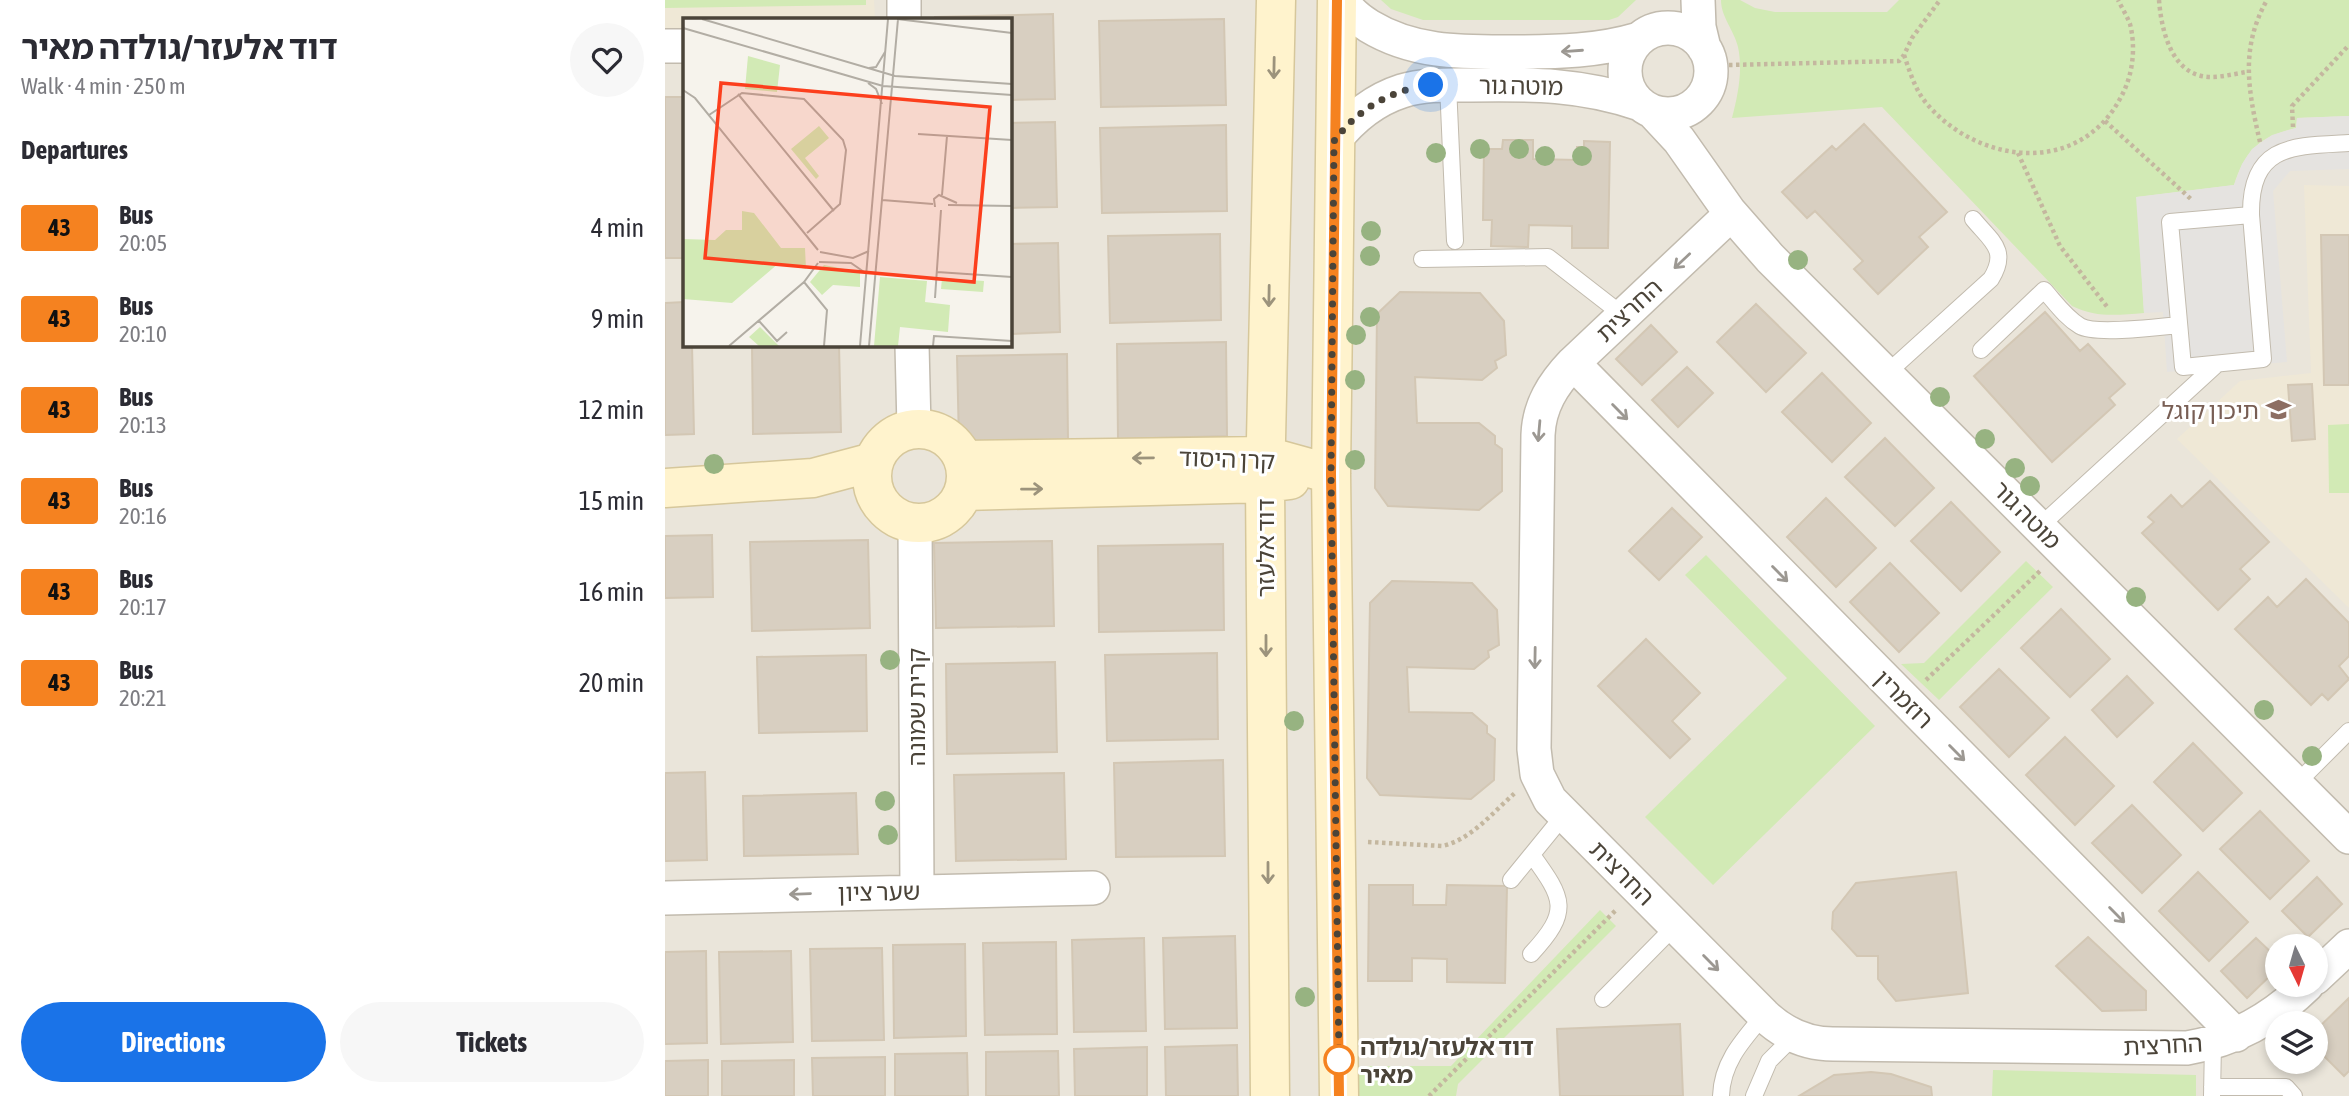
<!DOCTYPE html>
<meta charset="utf-8">
<style>
body{margin:0;font-family:"Asap Condensed","Noto Sans Hebrew",sans-serif;background:#f7f7f7;color:#2b2b33;height:100vh;display:flex;flex-direction:column;font-size:26px;white-space:nowrap}
*{box-sizing:border-box;margin:0}
p{font-size:23px;color:#7c7c81}
.icon{flex:none;width:38px;height:38px;fill:none;stroke:currentColor;stroke-width:2;stroke-linecap:round;stroke-linejoin:round}
.map{position:relative;flex:1;overflow:hidden}
.sheet{display:flex;flex-direction:column;background:#fff;width:665px}
.sheet>*{flex:none}
.badge{padding:0 14px;border-radius:5px;font-size:24px;line-height:46px}
.needle{width:46px;rotate:175deg}
.controls{position:absolute;left:1600px;top:934px;display:grid;gap:14px}
.controls a{display:grid;place-items:center;width:63px;height:63px;border-radius:50%;background:#fff;box-shadow:0 4px 10px #0003;font-size:35px}
.you{position:absolute;width:35px;height:35px;margin:-18px;border:5px solid #fff;border-radius:50%;background:#1a73e8;box-shadow:0 0 0 10px #1a73e833}
.map>.badge{position:absolute;translate:-50% -50%;box-shadow:0 0 0 4px #fff}
h2{padding:0 21px;font-size:26px;line-height:63px}
.round{display:grid;place-items:center;flex:none;width:74px;height:74px;border-radius:37px;background:#f7f7f7}
.headline{display:flex;align-items:center;justify-content:space-between;height:119px;padding:0 21px}
h1{font-size:33px;font-weight:700;line-height:52px}
.primary-button{display:flex;gap:14px;margin-top:auto;padding:14px 21px}
.primary-button a{flex:1;height:80px;border-radius:42px;background:#1a73e8;color:#fff;font-size:28px;font-weight:700;line-height:80px;text-align:center}
.primary-button a+a{background:#f7f7f7;color:#2b2b33}
ul{padding:0;list-style:none}
li{display:flex;align-items:center;gap:21px;height:91px;padding:0 21px}
li div{flex:1}
li b{display:block;font-size:26px}
li em{font-style:normal}
li .badge{min-width:77px;font-weight:700;text-align:center}
main{display:flex;flex:1;min-height:0}
.map>svg:first-child{display:block}
.residential{fill:#eae5da;fill-rule:evenodd}
.education{fill:#efe8d6}
.green{fill:#d2eab5}
.parking{fill:#e5e3e0}
.building{fill:#d8cfc1;stroke:#d3c7b4;stroke-width:2}
.lines{fill:none;stroke-linecap:round;stroke-linejoin:round}
.lane-casing{stroke:#c2bbae;stroke-width:18}
.street-casing{stroke:#c2bbae;stroke-width:36}
.secondary-casing{stroke:#d6c79b;stroke-width:41}
.path{stroke:#c4b79f;stroke-width:4.5;stroke-dasharray:3.5 3.5;stroke-linecap:butt}
.lane{stroke:#fff;stroke-width:16}
.street{stroke:#fff;stroke-width:33}
.secondary{stroke:#fff3cd;stroke-width:38}
.tree{fill:#97b381}
.oneway{stroke:#9c9892}
.oneway2{stroke:#9c937c}
.line-casing{stroke:#fff;stroke-width:16}
.line{stroke:#f58220;stroke-width:10}
.walk{stroke:#4b4439;stroke-width:7;stroke-dasharray:0 12.6}
.stop-dot{fill:#fff;stroke:#f58220;stroke-width:3.5}
.labels{text-anchor:middle;dominant-baseline:central;stroke-width:6;stroke-linejoin:round;paint-order:stroke}
.street-label{font-size:24px;fill:#4b4439;stroke:#fff}
.education-label{font-size:24px;fill:#785e54;stroke:#fff;text-anchor:end}
.stop-label{font-size:24px;font-weight:bold;fill:#4b4439;stroke:#fff;text-anchor:start}
.inset-road{fill:none;stroke:#b2ada4;stroke-width:2}
.view{fill:#fc3f1d;fill-opacity:0.15;stroke:#fc3f1d;stroke-width:3.5}
.inset-edge{fill:none;stroke:#4b4439;stroke-width:3.5}
</style>
<main>
<section class="sheet">
<div class="headline"><div><h1>דוד אלעזר/גולדה מאיר</h1><p>Walk · 4 min · 250 m</p></div><a class="round"><svg class="icon" aria-label="heart" viewBox="0 0 24 24"><path d="M12 20l-8-8c-3-5 5-10 8-4 3-6 11-1 8 4z"/></svg></a></div>
<h2>Departures</h2>
<ul>
<li><span class="badge" style="background:#f58220;color:#111">43</span><div><b>Bus</b><p>20:05</p></div><em>4 min</em></li>
<li><span class="badge" style="background:#f58220;color:#111">43</span><div><b>Bus</b><p>20:10</p></div><em>9 min</em></li>
<li><span class="badge" style="background:#f58220;color:#111">43</span><div><b>Bus</b><p>20:13</p></div><em>12 min</em></li>
<li><span class="badge" style="background:#f58220;color:#111">43</span><div><b>Bus</b><p>20:16</p></div><em>15 min</em></li>
<li><span class="badge" style="background:#f58220;color:#111">43</span><div><b>Bus</b><p>20:17</p></div><em>16 min</em></li>
<li><span class="badge" style="background:#f58220;color:#111">43</span><div><b>Bus</b><p>20:21</p></div><em>20 min</em></li>
</ul>
<div class="primary-button"><a>Directions</a><a>Tickets</a></div>
</section>
<div class="map">
<svg width="1684" height="1096" viewBox="0 0 1684 1096">
<rect width="100%" height="100%" fill="#f6f3ec"/>
<path class="residential" d="M0 0H1684V1096H0ZM19 19H345V345H19ZM1612 947H1650V985H1612ZM1612 1024H1650V1062H1612Z"/>
<path class="education" d="M0 0H209L210 19H19V34H0Z
M1639 185 1684 186V608L1512 439 1575 381 1646 373Z"/>
<path class="green" d="M0 0H201V5L0 8Z
M716 0H971L953 17 944 20H758L726 9Z
M1056 0H1075L1090 8 1110 12H1222L1234 0H1684V116L1632 118 1631 128C1595 136 1580 150 1569 185L1472 197 1479 313C1453 315 1431 318 1407 306L1217 107 1067 118C1073 95 1078 70 1073 47 1069 30 1056 17 1056 0Z
M1684 424V493H1664L1663 425Z
M1041 555 1210 726 1048 885 980 817 1122 678 1020 575Z
M1361 561 1388 587 1274 700 1236 664 1259 663Z
M935 910 951 926 793 1084 791 1096H691L684 1066H786Z
M1328 1070 1531 1075V1096H1327Z"/>
<path class="parking" d="M1684 116V169L1625 171 1608 191 1622 362 1502 372 1498 312 1479 313 1471 197 1569 185 1577 164 1587 149 1607 135 1631 128 1632 118Z"/>
<path class="building" d="M388 14 390 99 345 100V19H270V17Z
M559 19 561 105 436 107 434 21Z
M0 97H19V258H0Z
M390 122 392 207 345 208V123Z
M1199 124 1282 212 1254 237 1263 247 1213 294 1189 269 1198 261 1150 211 1142 218 1117 192 1167 146 1171 150Z
M561 125 562 211 437 213 435 128Z
M838 140H868V159L912 160V147H919V141L945 142 943 248H907V226L864 225 863 247 826 246 827 220H818L819 149H837Z
M555 234 556 320 445 323 443 236Z
M1656 235H1684V385H1659Z
M393 243 395 332 345 334V244Z
M735 292 815 293 839 321 841 355 830 361 832 368 817 380 750 377 752 423H814L830 436V444L837 449V491L814 510 723 506 710 488 712 314Z
M19 302V345H27L29 434 0 435V303Z
M1091 304 1141 353 1101 392 1052 342Z
M1380 312 1415 351 1423 344 1460 384 1444 398 1450 405 1387 462 1309 376Z
M986 325 1012 352 977 385 951 359Z
M561 342 562 436 453 439 452 344Z
M87 345H174L176 432 88 434Z
M402 354 403 440 294 442 292 356Z
M1022 367 1048 393 1013 427 987 400Z
M1157 373 1206 423 1167 462 1117 412Z
M1647 384 1650 439 1627 441 1623 385Z
M1220 438 1269 488 1230 526 1180 477Z
M1545 481 1604 542 1575 569 1585 579 1553 610 1477 533 1489 522 1483 517 1506 495 1517 507Z
M1161 498 1211 548 1171 587 1122 537Z
M1286 502 1335 552 1296 591 1246 541Z
M1007 508 1037 537 994 580 964 551Z
M47 535 48 597 0 598V536Z
M203 540 205 628 87 631 85 542Z
M387 541 389 626 271 628 269 543Z
M558 544 559 630 434 632 433 546Z
M1225 563 1274 613 1234 652 1185 602Z
M1641 579 1684 623V656L1674 666 1684 679 1663 700 1657 694 1646 705 1570 629 1603 597 1612 607Z
M727 581 807 583 832 610 834 645 823 651 824 657 809 669 742 667 744 712 807 713 822 726V733L830 739 829 780 806 799 715 795 702 778 705 603Z
M1396 609 1445 659 1405 697 1356 648Z
M981 639 1035 693 1007 721 1025 739 1005 758 933 686Z
M552 653 553 739 442 741 440 655Z
M201 655 202 731 94 733 92 657Z
M390 662 392 752 282 754 281 664Z
M1334 669 1384 718 1344 757 1295 707Z
M1462 676 1488 703 1452 737 1427 710Z
M1400 737 1449 786 1410 825 1361 775Z
M1528 743 1577 793 1538 831 1489 782Z
M558 760 560 856 451 857 449 763Z
M40 772 42 860 0 861V773Z
M399 773 401 859 291 861 289 775Z
M191 793 193 854 79 856 78 796Z
M1467 805 1516 855 1477 893 1427 843Z
M1595 811 1644 861 1605 899 1555 849Z
M1291 872 1303 993 1231 1001 1213 979V956H1192L1167 929 1168 912 1191 883Z
M1533 872 1583 922 1544 961 1494 911Z
M1652 877 1677 904 1643 937 1617 911Z
M704 885H748V905H781L782 885 842 886 840 983 782 982V959L747 958V981H703Z
M570 936 572 1028 500 1029 498 938Z
M1423 937 1481 991V1010L1437 1011 1391 966Z
M479 938 481 1031 409 1032 407 940Z
M1591 938 1612 958V969L1582 998 1556 971Z
M391 942 392 1034 320 1035 318 943Z
M300 944 301 1036 229 1038 228 945Z
M217 948 219 1040 147 1041 145 949Z
M41 951 42 1043 0 1044V952Z
M126 951 128 1042 56 1044 54 952Z
M1684 998V1071L1679 1076 1650 1047V1031Z
M1015 1024 1018 1096H895L892 1029Z
M572 1045 573 1096H501L500 1047Z
M482 1047V1096H410L409 1049Z
M393 1051 394 1096H321V1052Z
M302 1053 303 1096H230V1054Z
M220 1057V1096H148L147 1058Z
M43 1060V1096H0V1061Z
M129 1060V1096H57V1061Z
M1206 1072 1226 1074 1266 1087 1267 1096H1134L1169 1075Z"/>
<g class="lines">
<defs>
<path id="lane" d="M783 85 790 241
M1586 215 1598 359 1518 367 1505 222Z
M1586 215C1585 144 1628 146 1684 143
M757 259 883 257 959 316
M1316 350 1379 290C1390 302 1400 317 1415 326 1430 335 1494 327 1514 325
M1221 374 1326 279C1344 250 1326 241 1308 219
M1374 527 1552 364
M1631 784 1684 731
M846 880 899 815
M866 954C906 911 899 899 867 855
M938 999 1010 926
M1547 1087H1621L1629 1096
M1056 1096C1057 1062 1078 1040 1099 1015
M1089 1096 1104 1061 1129 1036
M1547 1096 1548 1043"/>
<path id="street" d="M239 0V19
M677 0C683 11 693 19 704 26 750 54 799 52 851 52 893 52 934 51 974 39
M1033 0 1034 27 1039 48
M960 71a43 43 0 1 1 86 0a43 43 0 1 1-86 0Z
M0 46H19
M987 111 1014 140 1064 211 1105 258 1684 837
M669 141C687 118 709 100 737 91 759 84 783 85 806 85 866 84 917 84 975 104
M1066 214 908 363C888 384 874 406 873 435L869 749 872 774 885 800 1099 1015C1119 1034 1141 1044 1168 1044L1522 1048C1570 1040 1607 1019 1642 985
M247 345 249 428
M908 363 1571 1035
M250 523 252 891
M0 898 428 888
M1650 978 1684 946"/>
<path id="secondary" d="M672 0 666 474 674 1096
M207 476a47 47 0 1 1 94 0a47 47 0 1 1-94 0Z
M299 460 601 456 666 474
M0 488 148 478 208 462
M299 491 600 483 625 480
M605 1096 600 483 611 0"/>
</defs>
<use href="#lane" class="lane-casing"/>
<use href="#street" class="street-casing"/>
<use href="#secondary" class="secondary-casing"/>
<path class="path" d="M1494 0C1496 26 1504 66 1533 75 1548 80 1567 74 1582 72
M1239 55C1245 72 1250 90 1262 104 1314 165 1415 176 1456 97 1468 75 1471 48 1465 24 1462 16 1457 8 1453 0
M1064 65 1234 61 1239 55 1247 38 1275 0
M1440 121 1527 200
M1628 127 1627 106 1684 45
M1595 142C1583 90 1575 48 1602 0
M1353 153 1395 246 1443 308
M1261 680 1376 570
M703 842 777 846C806 840 828 812 850 793
M764 1096 952 909"/>
<use href="#lane" class="lane"/>
<use href="#street" class="street"/>
<use href="#secondary" class="secondary"/>
</g>
<g class="tree">
<circle cx="815" cy="149" r="10"/>
<circle cx="854" cy="149" r="10"/>
<circle cx="771" cy="153" r="10"/>
<circle cx="880" cy="156" r="10"/>
<circle cx="917" cy="156" r="10"/>
<circle cx="706" cy="231" r="10"/>
<circle cx="705" cy="256" r="10"/>
<circle cx="1133" cy="260" r="10"/>
<circle cx="705" cy="317" r="10"/>
<circle cx="691" cy="335" r="10"/>
<circle cx="690" cy="380" r="10"/>
<circle cx="1275" cy="397" r="10"/>
<circle cx="1320" cy="439" r="10"/>
<circle cx="690" cy="460" r="10"/>
<circle cx="49" cy="464" r="10"/>
<circle cx="1350" cy="468" r="10"/>
<circle cx="1365" cy="486" r="10"/>
<circle cx="1471" cy="597" r="10"/>
<circle cx="225" cy="660" r="10"/>
<circle cx="1599" cy="710" r="10"/>
<circle cx="629" cy="721" r="10"/>
<circle cx="1647" cy="756" r="10"/>
<circle cx="220" cy="801" r="10"/>
<circle cx="223" cy="835" r="10"/>
<circle cx="640" cy="997" r="10"/>
</g>
<defs><path id="oneway-shaft" d="M-6 0H5M1.5-3L5.5 0L1.5 3" fill="none" stroke-width="1.6" stroke-linecap="round" stroke-linejoin="round" transform="scale(1.75)"/></defs>
<g class="oneway">
<use href="#oneway-shaft" transform="translate(907 51) rotate(176)"/>
<use href="#oneway-shaft" transform="translate(1017 261) rotate(137)"/>
<use href="#oneway-shaft" transform="translate(955 412) rotate(45)"/>
<use href="#oneway-shaft" transform="translate(874 431) rotate(95)"/>
<use href="#oneway-shaft" transform="translate(1115 574) rotate(45)"/>
<use href="#oneway-shaft" transform="translate(870 658) rotate(91)"/>
<use href="#oneway-shaft" transform="translate(1292 753) rotate(45)"/>
<use href="#oneway-shaft" transform="translate(135 894) rotate(178)"/>
<use href="#oneway-shaft" transform="translate(1452 915) rotate(45)"/>
<use href="#oneway-shaft" transform="translate(1046 963) rotate(45)"/>
</g>
<g class="oneway2">
<use href="#oneway-shaft" transform="translate(609 68) rotate(91)"/>
<use href="#oneway-shaft" transform="translate(604 296) rotate(91)"/>
<use href="#oneway-shaft" transform="translate(478 458) rotate(179)"/>
<use href="#oneway-shaft" transform="translate(367 489) rotate(-1)"/>
<use href="#oneway-shaft" transform="translate(601 646) rotate(90)"/>
<use href="#oneway-shaft" transform="translate(603 873) rotate(90)"/>
</g>
<g class="lines">
<defs>
<path id="line" d="M672 0 666 474 674 1096"/>
</defs>
<use href="#line" class="line-casing"/>
<use href="#line" class="line"/>
<path class="walk" d="M674 1060 666 474 669 141C694 108 726 90 766 85"/>
</g>
<defs>
<symbol id="school-bare" viewBox="-9 -9 18 18"><path d="M0-5L7-2L0 1L-7-2ZM-4 1L0 2.5L4 1V4Q0 6-4 4Z" fill="#8d6e63" stroke="#fff" stroke-width="2.5" paint-order="stroke"/></symbol>
</defs>
<g fill-rule="evenodd">
<use href="#school-bare" x="1596" y="392" width="35" height="35"/>
</g>
<circle class="stop-dot" cx="674" cy="1060" r="14"/>
<g class="labels">
<g class="street-label">
<text transform="translate(856 86) rotate(1)">מוטה גור</text>
<text transform="translate(964 310) rotate(-43)">החרצית</text>
<text transform="translate(562 459) rotate(2)">קרן היסוד</text>
<text transform="translate(1362 515) rotate(45)">מוטה גור</text>
<text transform="translate(600 548) rotate(-90)">דוד אלעזר</text>
<text transform="translate(1239 699) rotate(45)">רוזמרין</text>
<text transform="translate(251 707) rotate(-90)">קרית שמונה</text>
<text transform="translate(957 873) rotate(45)">החרצית</text>
<text transform="translate(214 892) rotate(-1)">שער ציון</text>
<text transform="translate(1498 1045) rotate(-3)">החרצית</text>
</g>
<g class="education-label">
<text x="1594" y="410">תיכון קוגל</text>
</g>
<g class="stop-label">
<text x="695" y="1046">דוד אלעזר/גולדה<tspan x="695" dy="28">מאיר</tspan></text>
</g>
</g>
<g transform="translate(18 18)">
<rect width="329" height="329" fill="#f6f3ec"/>
<path d="M65 38 97 47 94 74 62 71ZM136 108 146 120 122 140 136 158 133 161 108 131ZM59 193 71 195 98 230H122L123 251 96 245 49 285 0 281V221L32 222 43 212H59ZM141 247 177 254V269L150 267 139 277 127 264ZM197 259 244 263 242 284 267 287 265 314 217 309 215 328H191ZM259 260 301 263 300 274 258 271ZM77 309 96 328H76L66 319Z" fill="#d2eab5"/>
<path class="inset-road" d="M19 1 212 58 329 66M214 1 329 15M0 10 200 68 329 77M186 50 193 49 202 34M185 65 193 71 199 86M0 72 12 80 135 232M55 76 151 193M26 97 59 75 121 81 160 122 163 132 157 186 124 215M235 116 329 122M259 177 264 118M199 182 250 186M265 187 329 188M252 189 251 181 256 177 274 185M137 234 170 240 186 233M136 244 168 245 184 256M254 254 329 259M121 264 144 292 141 328M252 280 258 192M76 303 94 323 104 314M46 328 121 264 135 245M177 328 205 1M186 328 215 1M250 328 251 318 329 323"/>
<path class="view" d="M38 65 307 89 291 264 22 240Z"/>
<rect width="329" height="329" class="inset-edge"/>
</g>
</svg>
<div class="controls">
<a><svg class="needle" viewBox="-14 -14 28 28"><path d="M0-13l5 13h-10z" fill="#e53935"/><path d="M0 13l5-13h-10z" fill="#7c7c81"/></svg></a>
<a><svg class="icon" aria-label="layers" viewBox="0 0 24 24"><path d="M12 4l9 5-9 5-9-5zM3 14l9 5 9-5"/></svg></a>
</div>
<div class="you" style="left:766px;top:85px"></div>
</div>
</main>
